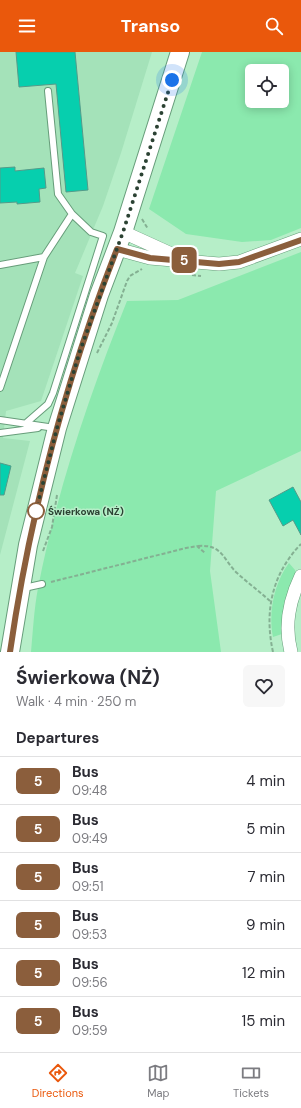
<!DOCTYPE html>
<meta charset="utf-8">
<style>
body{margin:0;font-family:"DM Sans",sans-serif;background:#f7f7f7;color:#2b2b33;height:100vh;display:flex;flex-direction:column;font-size:15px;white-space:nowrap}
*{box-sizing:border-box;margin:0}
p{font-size:13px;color:#7c7c81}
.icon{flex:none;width:22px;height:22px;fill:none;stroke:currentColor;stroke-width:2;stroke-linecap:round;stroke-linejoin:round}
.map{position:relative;height:600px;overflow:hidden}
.drawer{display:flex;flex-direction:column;background:#fff;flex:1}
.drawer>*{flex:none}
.badge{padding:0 8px;border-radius:6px;font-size:14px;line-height:26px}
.controls{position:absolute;left:245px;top:12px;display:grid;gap:8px}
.controls a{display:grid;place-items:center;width:44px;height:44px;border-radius:6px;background:#fff;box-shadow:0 2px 10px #0003;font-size:20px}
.you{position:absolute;width:20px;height:20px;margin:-10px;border:3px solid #fff;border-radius:50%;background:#1a73e8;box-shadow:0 0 0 6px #1a73e833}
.map>.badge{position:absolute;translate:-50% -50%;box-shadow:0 0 0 2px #fff}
h2{padding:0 16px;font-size:15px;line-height:36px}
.round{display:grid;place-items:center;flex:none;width:42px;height:42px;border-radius:6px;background:#f7f7f7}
.head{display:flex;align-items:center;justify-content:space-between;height:68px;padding:0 16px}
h1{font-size:19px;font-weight:700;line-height:30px}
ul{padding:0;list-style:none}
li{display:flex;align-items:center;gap:12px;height:48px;padding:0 16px;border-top:1px solid #e1e1e2}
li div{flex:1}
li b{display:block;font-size:15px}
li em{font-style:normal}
li .badge{min-width:44px;font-weight:700;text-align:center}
header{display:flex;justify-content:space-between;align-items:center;height:52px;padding:0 16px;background:#ea580c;color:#fff;font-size:18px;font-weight:700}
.tab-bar{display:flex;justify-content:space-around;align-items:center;height:56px;border-top:1px solid #e1e1e2;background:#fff;font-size:11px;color:#7c7c81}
.tab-bar a{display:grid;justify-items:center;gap:2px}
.tab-bar .selected{color:#ea580c}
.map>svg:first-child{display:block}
.built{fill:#a4e2b9}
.green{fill:#8be9ae;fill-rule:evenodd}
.building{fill:#06cfae;stroke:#549b89}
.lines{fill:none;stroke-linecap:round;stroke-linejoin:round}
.lane-casing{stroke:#679d7a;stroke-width:8}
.street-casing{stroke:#679d7a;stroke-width:14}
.secondary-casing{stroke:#679d7a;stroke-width:20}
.path{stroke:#84b092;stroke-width:2;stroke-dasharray:4 2;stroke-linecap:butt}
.lane{stroke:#fff;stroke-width:6}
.street{stroke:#fff;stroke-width:13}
.secondary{stroke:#fff;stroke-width:18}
.line-casing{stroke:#fff;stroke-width:9}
.line{stroke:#8b5e3c;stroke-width:6}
.walk{stroke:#2b4233;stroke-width:4;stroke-dasharray:0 7.2}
.stop-dot{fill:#fff;stroke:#8b5e3c;stroke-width:2}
.labels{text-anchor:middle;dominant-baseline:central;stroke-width:3;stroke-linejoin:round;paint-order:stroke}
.stop-label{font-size:10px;font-weight:bold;fill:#2b4233;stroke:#b6eec8;text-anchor:start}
</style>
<header><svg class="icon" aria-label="menu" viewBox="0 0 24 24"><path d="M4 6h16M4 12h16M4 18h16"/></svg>Transo<svg class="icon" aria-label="search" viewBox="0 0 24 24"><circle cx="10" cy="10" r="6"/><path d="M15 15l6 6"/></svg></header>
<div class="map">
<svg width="301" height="600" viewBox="0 0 301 600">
<rect width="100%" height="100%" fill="#b6eec8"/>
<path class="built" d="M0 0H152L121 101 103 154 75 221 83 224 41 349 6 359 3 386 30 389 0 503Z"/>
<path class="green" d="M202 0H301V176L271 188 242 190 186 182 149 157ZM252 19H282V49H252Z
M301 200V399L216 439 210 519 221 600H31C33 579 34 557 38 536 57 438 90 341 127 249L178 248Z
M289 511 295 518 296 522 284 552 282 582 273 585C268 561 274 531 289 511Z"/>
<path class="building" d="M16 0H75L88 138 66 140 56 32 19 35Z
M15 115V119L44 116 46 136 39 137 40 150 17 152V150L0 151V116Z
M0 411 11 414 4 443H0Z
M293 435 301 450V483L293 468 283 474 269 448Z"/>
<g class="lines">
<defs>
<path id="lane" d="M0 213 44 205 72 162
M0 336 44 205
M0 368 55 376
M25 372 48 352 53 341 103 184 91 180 72 162 58 142 48 39
M0 381 38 376
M24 536 42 532"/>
<path id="street" d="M123 180 178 205
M117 197 150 206 219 212 239 210 301 187
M291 600C284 573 289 549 301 524"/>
<path id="secondary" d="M10 600 28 493 57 376 99 243 123 180 180 0"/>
</defs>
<use href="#lane" class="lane-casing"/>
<use href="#street" class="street-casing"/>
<use href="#secondary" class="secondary-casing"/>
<path class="path" d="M142 167 148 177
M192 223 201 224
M97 301 112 271 127 229 130 224 142 217
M198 494C223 492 223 508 237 521 248 531 259 539 270 549
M43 499 52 475 57 443
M51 530 186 496 197 494 205 501
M273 600C264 559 272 522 301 492"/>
<use href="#lane" class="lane"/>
<use href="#street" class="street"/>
<use href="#secondary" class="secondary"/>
</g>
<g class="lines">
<defs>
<path id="line" d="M10 600C30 462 66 326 117 197L150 206 219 212 239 210 301 188"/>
</defs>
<use href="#line" class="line-casing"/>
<use href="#line" class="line"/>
<path class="walk" d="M36 459 57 376 80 299 123 180 172 28"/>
</g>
<circle class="stop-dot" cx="36" cy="459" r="8"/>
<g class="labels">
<g class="stop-label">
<text x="48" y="459">Świerkowa (NŻ)</text>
</g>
</g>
</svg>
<div class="controls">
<a><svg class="icon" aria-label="locate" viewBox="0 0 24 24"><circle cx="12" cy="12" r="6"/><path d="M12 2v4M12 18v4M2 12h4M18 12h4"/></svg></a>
</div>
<div class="you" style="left:172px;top:28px"></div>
<b class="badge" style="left:184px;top:208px;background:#8b5e3c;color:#fff">5</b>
</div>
<section class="drawer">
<div class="head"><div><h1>Świerkowa (NŻ)</h1><p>Walk · 4 min · 250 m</p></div><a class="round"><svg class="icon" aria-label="heart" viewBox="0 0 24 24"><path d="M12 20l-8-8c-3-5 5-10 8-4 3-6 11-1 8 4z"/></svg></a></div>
<h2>Departures</h2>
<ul>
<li><span class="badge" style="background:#8b5e3c;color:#fff">5</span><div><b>Bus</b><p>09:48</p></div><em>4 min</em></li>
<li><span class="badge" style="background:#8b5e3c;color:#fff">5</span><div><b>Bus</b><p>09:49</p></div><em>5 min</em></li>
<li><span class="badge" style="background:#8b5e3c;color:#fff">5</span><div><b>Bus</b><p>09:51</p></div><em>7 min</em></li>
<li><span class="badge" style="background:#8b5e3c;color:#fff">5</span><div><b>Bus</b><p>09:53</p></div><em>9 min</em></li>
<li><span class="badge" style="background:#8b5e3c;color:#fff">5</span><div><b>Bus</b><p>09:56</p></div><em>12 min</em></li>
<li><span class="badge" style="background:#8b5e3c;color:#fff">5</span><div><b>Bus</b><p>09:59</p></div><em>15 min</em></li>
</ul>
</section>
<nav class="tab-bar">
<a class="selected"><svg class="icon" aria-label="directions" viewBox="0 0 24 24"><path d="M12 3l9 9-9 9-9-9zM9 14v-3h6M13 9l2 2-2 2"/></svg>Directions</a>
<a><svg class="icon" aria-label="map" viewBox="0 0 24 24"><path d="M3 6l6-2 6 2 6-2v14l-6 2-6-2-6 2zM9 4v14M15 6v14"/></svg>Map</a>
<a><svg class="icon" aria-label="tickets" viewBox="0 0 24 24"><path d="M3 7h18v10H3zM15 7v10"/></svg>Tickets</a>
</nav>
